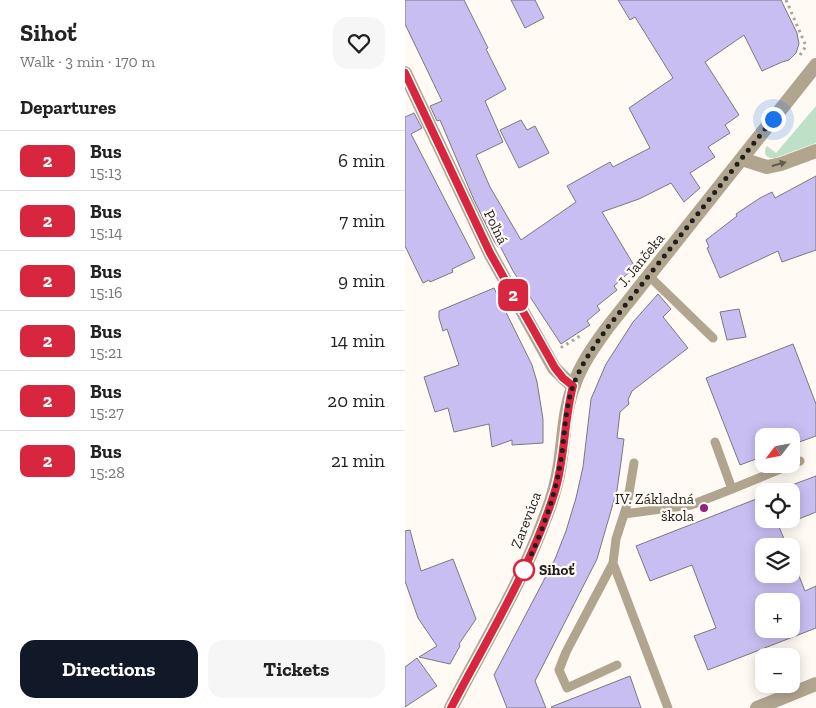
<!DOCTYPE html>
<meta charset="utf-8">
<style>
body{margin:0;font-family:"Zilla Slab",serif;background:#f6f6f6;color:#222;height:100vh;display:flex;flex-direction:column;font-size:19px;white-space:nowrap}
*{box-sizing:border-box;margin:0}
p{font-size:16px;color:#767676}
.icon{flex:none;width:28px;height:28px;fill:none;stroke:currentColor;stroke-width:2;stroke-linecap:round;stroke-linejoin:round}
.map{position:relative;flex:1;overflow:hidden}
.panel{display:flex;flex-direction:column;background:#fff;width:405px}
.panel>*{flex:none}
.badge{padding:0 10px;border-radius:8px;font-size:18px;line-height:32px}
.needle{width:32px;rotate:238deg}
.controls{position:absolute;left:350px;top:428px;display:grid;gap:10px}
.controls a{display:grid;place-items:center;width:45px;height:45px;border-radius:10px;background:#fff;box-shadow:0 2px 12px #0003;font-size:25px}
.you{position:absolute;width:25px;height:25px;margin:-12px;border:4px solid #fff;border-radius:50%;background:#1a73e8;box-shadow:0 0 0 8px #1a73e833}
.map>.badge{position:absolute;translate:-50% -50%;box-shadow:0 0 0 2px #fff}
h2{padding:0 20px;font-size:19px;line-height:45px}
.round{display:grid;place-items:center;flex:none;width:52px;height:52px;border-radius:15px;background:#f6f6f6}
.head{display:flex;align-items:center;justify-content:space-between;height:85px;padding:0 20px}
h1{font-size:24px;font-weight:800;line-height:38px}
.button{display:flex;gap:10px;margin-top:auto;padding:10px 20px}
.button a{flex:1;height:58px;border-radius:15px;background:#111827;color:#fff;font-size:20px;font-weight:800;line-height:58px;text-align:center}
.button a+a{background:#f6f6f6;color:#222}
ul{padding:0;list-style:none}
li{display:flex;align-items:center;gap:15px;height:60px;padding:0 20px;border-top:1px solid #e0e0e0}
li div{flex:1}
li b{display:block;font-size:19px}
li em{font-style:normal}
li .badge{min-width:55px;font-weight:700;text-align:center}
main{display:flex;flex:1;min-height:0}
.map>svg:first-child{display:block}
.green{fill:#bde0c6}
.building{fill:#c8bef1;stroke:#7a797f;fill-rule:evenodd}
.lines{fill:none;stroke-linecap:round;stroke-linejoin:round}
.path{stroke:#a8a4a0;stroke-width:3;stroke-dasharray:2.5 4;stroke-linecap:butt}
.service{stroke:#b2a590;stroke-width:9}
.minor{stroke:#b2a590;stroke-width:14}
.oneway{fill:#625b51}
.line-casing{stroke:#fff;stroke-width:11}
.line{stroke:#d7263d;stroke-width:8}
.walk{stroke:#211f1d;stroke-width:5;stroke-dasharray:0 9}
.poi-dot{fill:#932180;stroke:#fffaf4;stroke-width:2}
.stop-dot{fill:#fff;stroke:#d7263d;stroke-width:2.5}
.labels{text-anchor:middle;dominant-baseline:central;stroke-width:4.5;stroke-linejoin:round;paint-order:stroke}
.street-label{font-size:15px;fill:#211f1d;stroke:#fffaf4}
.poi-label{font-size:15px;fill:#211f1d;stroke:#fffaf4;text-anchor:end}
.stop-label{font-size:15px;font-weight:bold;fill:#211f1d;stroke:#fffaf4;text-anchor:start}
</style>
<main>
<section class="panel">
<div class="head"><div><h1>Sihoť</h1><p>Walk · 3 min · 170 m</p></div><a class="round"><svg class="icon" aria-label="heart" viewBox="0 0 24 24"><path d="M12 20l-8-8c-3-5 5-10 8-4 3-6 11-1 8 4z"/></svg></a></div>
<h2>Departures</h2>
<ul>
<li><span class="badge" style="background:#d7263d;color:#fff">2</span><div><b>Bus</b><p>15:13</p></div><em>6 min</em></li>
<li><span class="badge" style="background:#d7263d;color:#fff">2</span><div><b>Bus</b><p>15:14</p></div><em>7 min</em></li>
<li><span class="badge" style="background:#d7263d;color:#fff">2</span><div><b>Bus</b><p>15:16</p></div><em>9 min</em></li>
<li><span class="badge" style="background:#d7263d;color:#fff">2</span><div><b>Bus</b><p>15:21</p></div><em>14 min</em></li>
<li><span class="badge" style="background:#d7263d;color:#fff">2</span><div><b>Bus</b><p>15:27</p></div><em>20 min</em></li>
<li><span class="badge" style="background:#d7263d;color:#fff">2</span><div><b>Bus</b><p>15:28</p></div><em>21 min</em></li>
</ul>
<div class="button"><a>Directions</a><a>Tickets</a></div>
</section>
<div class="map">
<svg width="411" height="708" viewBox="0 0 411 708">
<rect width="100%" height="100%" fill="#fffaf4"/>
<path class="green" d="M411 106V143L370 158H365L361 156C360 152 359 149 362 146L371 153Z"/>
<path class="building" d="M0 0H59L83 48 81 49 101 89 80 101 98 142 71 155 85 187 116 240 171 202 162 186 205 162 208 167 245 148 224 108 268 78 230 17 225 20 213 0H376L392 33 394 44 391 53 384 60 377 62 357 71 339 35 300 62 334 115 320 125 325 133 303 147 310 157 285 173 295 188 279 202 266 183 234 199 197 212 230 267 209 286 212 290 192 306 195 310 182 321 185 325 156 344 108 271 95 246 93 247 89 241 69 200 35 120 32 121 25 106 37 101 0 24Z
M106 0H130L139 18 120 28Z
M9 113 17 128 6 134 70 258 47 269 48 272 25 282 24 280 18 283 0 246V117Z
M116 120 122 130 130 126 144 153 114 168 95 130Z
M411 176V250L377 262 373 251 315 278 302 248 304 247 301 240 332 216 331 214 355 198 367 192 370 198Z
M89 288 127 365 132 382 138 419V443L107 445V440L87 447 84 424 49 432 43 408 30 412 19 377 54 365 42 329 38 331 34 318V311Z
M253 294 266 309 258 317 283 348 227 391 223 400 224 404 215 412 212 438 219 439 216 462 212 490 192 559 130 681 141 708H102L89 675 150 559 161 531 171 498 178 467 186 399 201 364 228 322Z
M334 309 341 337 322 340 315 312Z
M388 344 411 404V436L386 445V436H359V456L335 465 301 378Z
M411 476V512L374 527 382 546H359V574H386V556L400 591 411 586V628L303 670 289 636 311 628 287 565 245 581 231 546 359 496V519H386V491H371ZM359 601H386V629H359Z
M5 530 16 571 48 559 71 619 54 644 55 646 45 664 14 657 32 646 13 618 0 581V531Z
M12 658 32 686 0 707V667Z
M225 676 236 708H147L146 707Z"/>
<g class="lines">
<path class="path" d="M381 0 401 46 393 58
M156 346 157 347 175 336"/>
<path class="service" d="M244 276 308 338
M229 463 222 505 211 539 208 563 263 708
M327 489 395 461
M219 514 286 505 327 489 310 442
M208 563 161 652 154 670 162 688 212 665"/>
<path class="minor" d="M0 73 85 253 149 368 159 378 168 386
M337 159 362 167 376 164 411 151
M46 708C78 645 116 585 140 518 147 501 152 483 155 464 159 438 159 410 169 385 176 364 190 345 203 327L411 65
M352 708 411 684"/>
</g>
<defs><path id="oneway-solid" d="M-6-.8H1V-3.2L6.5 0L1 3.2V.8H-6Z" transform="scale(1.25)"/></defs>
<use class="oneway" href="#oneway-solid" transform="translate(374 164) rotate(-15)"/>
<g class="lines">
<defs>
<path id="line" d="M0 73 85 253 150 368 158 378 168 386C159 420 160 458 150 491 126 568 83 637 46 708"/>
</defs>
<use href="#line" class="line-casing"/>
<use href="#line" class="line"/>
<path class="walk" d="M119 570C135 538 149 500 155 465 160 439 159 411 168 386 176 364 190 345 203 327L368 119"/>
</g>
<circle class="poi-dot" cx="299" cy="508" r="5"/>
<circle class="stop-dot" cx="119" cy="570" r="10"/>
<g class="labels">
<g class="street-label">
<text transform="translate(91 227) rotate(64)">Poľná</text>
<text transform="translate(236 260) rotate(-51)">J. Jančeka</text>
<text transform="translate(121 520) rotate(-69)">Zarevúca</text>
</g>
<g class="poi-label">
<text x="289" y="499">IV. Základná<tspan x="289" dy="17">škola</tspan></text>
</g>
<g class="stop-label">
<text x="134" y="570">Sihoť</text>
</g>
</g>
</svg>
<div class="controls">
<a><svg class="needle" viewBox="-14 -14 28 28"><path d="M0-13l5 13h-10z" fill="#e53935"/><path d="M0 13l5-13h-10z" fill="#767676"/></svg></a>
<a><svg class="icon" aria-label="locate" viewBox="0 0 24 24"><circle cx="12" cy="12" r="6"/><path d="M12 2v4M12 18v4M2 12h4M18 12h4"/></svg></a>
<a><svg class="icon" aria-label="layers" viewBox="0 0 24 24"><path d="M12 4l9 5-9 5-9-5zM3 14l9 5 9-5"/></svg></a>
<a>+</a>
<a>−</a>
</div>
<div class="you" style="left:368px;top:119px"></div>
<b class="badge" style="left:108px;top:295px;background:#d7263d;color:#fff">2</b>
</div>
</main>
